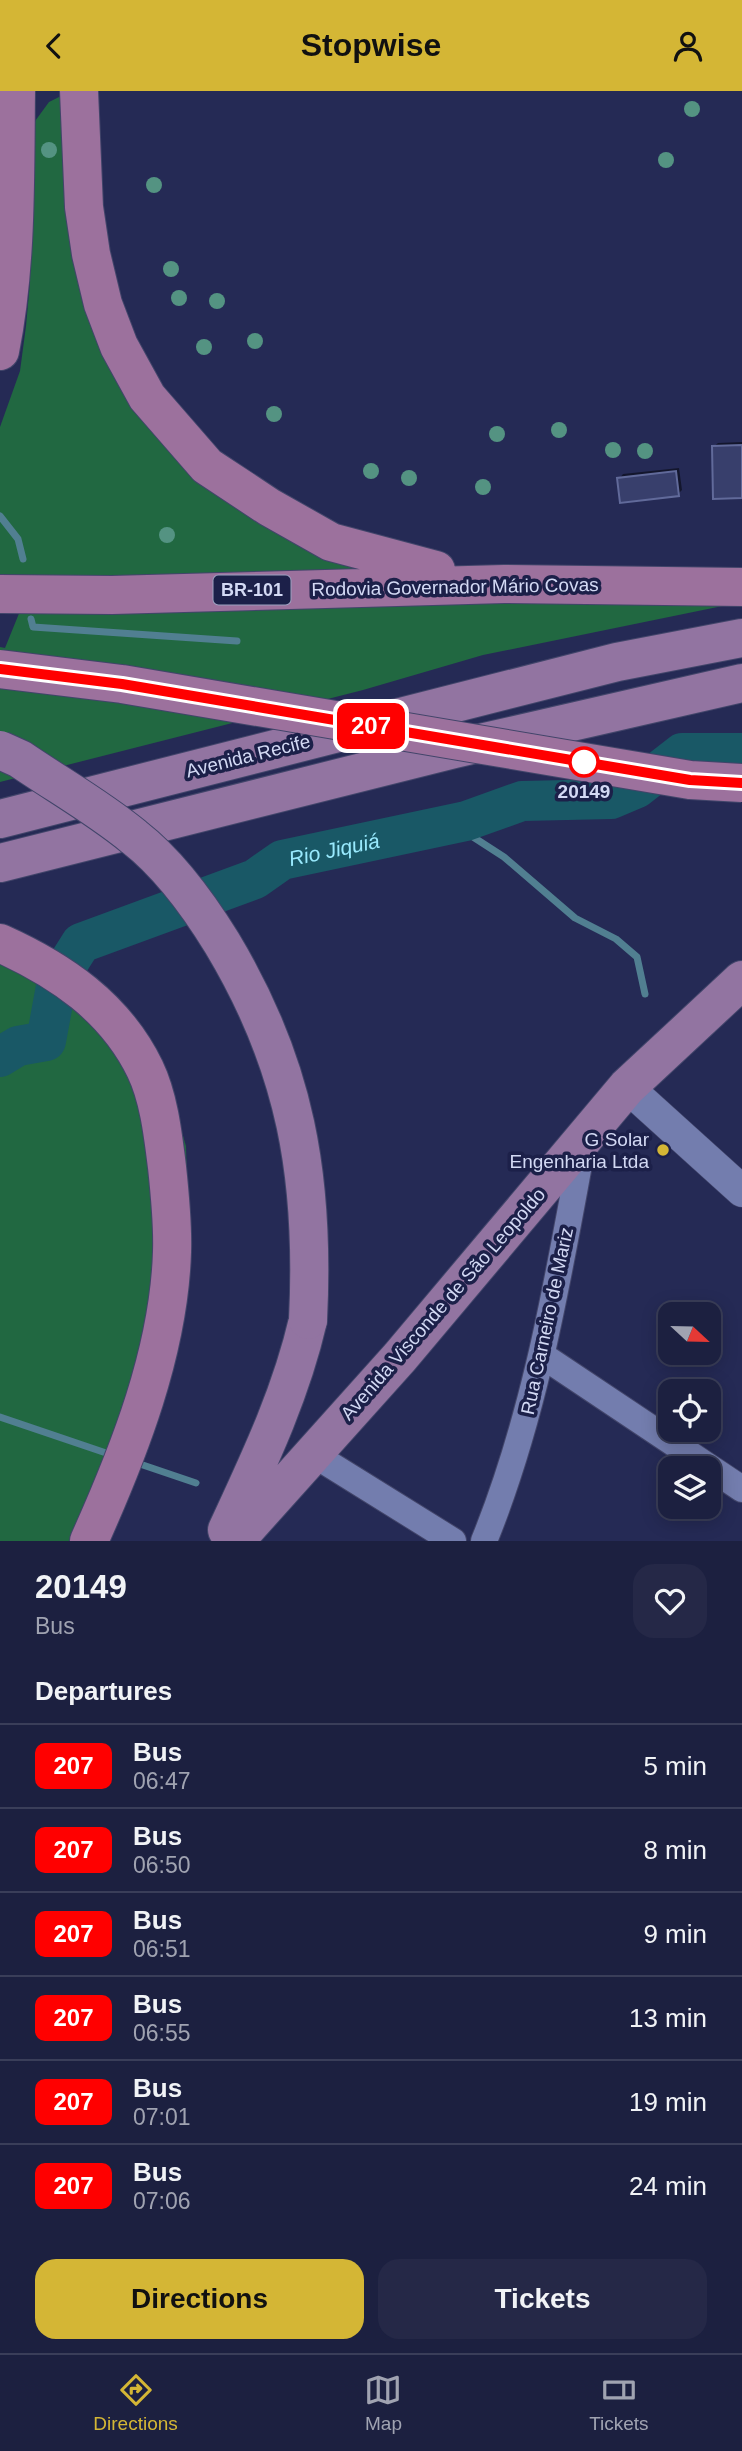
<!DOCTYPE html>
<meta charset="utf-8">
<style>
body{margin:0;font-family:Arial,sans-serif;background:#252847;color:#f1f3f6;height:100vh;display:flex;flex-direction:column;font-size:26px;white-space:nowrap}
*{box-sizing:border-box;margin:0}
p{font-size:23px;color:#a0a3b1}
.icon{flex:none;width:38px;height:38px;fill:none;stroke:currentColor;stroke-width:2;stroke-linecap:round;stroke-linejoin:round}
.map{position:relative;height:1450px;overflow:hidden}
.details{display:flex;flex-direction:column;background:#1c2040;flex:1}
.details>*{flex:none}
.badge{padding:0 14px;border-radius:10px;font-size:24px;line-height:46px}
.needle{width:46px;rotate:112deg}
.fabs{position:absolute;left:658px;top:1211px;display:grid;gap:14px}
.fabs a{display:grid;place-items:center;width:63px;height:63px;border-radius:14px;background:#1c2040;box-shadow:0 4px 18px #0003,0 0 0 2px #3a3e59;font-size:35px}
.map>.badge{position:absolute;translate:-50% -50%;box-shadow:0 0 0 4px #fff}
h2{padding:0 35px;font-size:26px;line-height:63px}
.round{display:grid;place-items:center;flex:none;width:74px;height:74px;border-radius:21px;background:#252847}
.summary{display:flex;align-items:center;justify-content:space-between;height:119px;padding:0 35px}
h1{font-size:33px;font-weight:700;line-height:52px}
.button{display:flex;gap:14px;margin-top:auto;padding:14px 35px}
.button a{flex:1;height:80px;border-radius:21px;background:#d4b635;color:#111;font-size:28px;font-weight:700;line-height:80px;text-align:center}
.button a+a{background:#252847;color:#f1f3f6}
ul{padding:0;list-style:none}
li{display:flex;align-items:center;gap:21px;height:84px;padding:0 35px;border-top:2px solid #3a3e59}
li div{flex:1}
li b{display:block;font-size:26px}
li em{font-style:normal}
li .badge{min-width:77px;font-weight:700;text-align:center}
header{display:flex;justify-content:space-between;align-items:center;height:91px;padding:0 35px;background:#d4b635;color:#111;font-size:32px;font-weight:700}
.tabs{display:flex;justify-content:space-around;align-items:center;height:98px;border-top:2px solid #3a3e59;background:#1c2040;font-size:19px;color:#a0a3b1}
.tabs a{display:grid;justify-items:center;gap:4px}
.tabs .current{color:#d4b635}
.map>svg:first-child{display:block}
.green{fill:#216841}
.shadow{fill:#0007}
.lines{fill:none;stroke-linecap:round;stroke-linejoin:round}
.stream{stroke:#517f91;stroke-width:7}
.river{stroke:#195866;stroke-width:40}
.building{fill:#383f6c;stroke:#616a9a;stroke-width:2}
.minor-casing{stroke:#42456a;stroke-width:28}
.tertiary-casing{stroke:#42456a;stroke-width:33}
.primary-casing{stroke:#42456a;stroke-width:40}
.trunk-casing{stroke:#42456a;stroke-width:40}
.minor{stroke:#737dae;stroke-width:26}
.tertiary{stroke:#737dae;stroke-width:32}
.primary{stroke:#9274a1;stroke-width:38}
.trunk{stroke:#9c719d;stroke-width:38}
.primary-bridge-casing{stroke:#42456a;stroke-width:40;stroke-linecap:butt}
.trunk-bridge-casing{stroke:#42456a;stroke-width:40;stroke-linecap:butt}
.primary-bridge{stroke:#9274a1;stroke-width:38}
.trunk-bridge{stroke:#9c719d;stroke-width:38}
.tree{fill:#549382}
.line-casing{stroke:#fff;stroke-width:16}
.line{stroke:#f00;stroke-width:10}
.stop-dot{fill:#fff;stroke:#f00;stroke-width:3.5}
.poi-dot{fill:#d4b635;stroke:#1c2049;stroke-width:2.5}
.labels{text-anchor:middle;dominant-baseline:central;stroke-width:7;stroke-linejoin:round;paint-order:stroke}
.shield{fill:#1c2049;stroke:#9ca2c1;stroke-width:2}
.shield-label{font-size:18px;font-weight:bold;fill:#d3d9f4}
.street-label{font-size:19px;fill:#d3d9f4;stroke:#1c2049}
.stop-label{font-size:19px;font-weight:bold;fill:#d3d9f4;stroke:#1c2049}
.poi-label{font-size:19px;fill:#d3d9f4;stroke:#1c2049;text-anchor:end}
.water-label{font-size:21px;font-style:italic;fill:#98e9fd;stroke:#1c2049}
</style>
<header><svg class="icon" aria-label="back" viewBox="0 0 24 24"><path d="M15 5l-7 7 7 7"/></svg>Stopwise<svg class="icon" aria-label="person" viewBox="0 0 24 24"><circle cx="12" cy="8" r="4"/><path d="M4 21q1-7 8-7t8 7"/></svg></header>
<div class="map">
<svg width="742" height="1450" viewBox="0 0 742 1450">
<rect width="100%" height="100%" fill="#252a55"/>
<path class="green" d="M63 4 66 88 195 387 234 416 288 445 377 479 742 477V511L483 564 363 599 0 691V556L5 557 20 520 0 519V336L20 280 26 235 30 191V37L49 11Z
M0 858 27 867 171 1004 186 1055 188 1127 79 1450H0Z"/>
<path class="shadow" d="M742 351V405L713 356 718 352Z
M679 377 682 399 678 403 619 388 623 383Z"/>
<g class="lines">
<path class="stream" d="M0 425 18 448 23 468
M31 528 33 536 237 550
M453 733 504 766 575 827 616 848 637 866 645 903
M0 1326 112 1364
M134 1371 196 1392"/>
<path class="river" id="s1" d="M0 966 18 955 46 950 57 890 81 852 255 788 282 769 466 730 522 710 611 708 637 697 682 662H742"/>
</g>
<path class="building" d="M742 354V407L713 408 712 355Z
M676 380 679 405 620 412 617 387Z"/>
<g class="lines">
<defs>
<path id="minor" d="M543 1265 742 1398
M313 1363 453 1450
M484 1450C536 1322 558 1187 583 1052"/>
<path id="tertiary" d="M627 996 742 1100"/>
<path id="primary" d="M0 728 617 571 742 547
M0 772 454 658 742 592
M227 1439C259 1370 291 1303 308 1229
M235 1450 400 1266 627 996 742 889"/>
<path id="trunk" d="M79 0 84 116 91 163 103 213 119 255 147 306 207 375 269 416 331 451 436 479
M0 260C17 176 15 86 16 0
M0 503 112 504 504 493 742 496
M0 852C60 879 115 916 145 978 159 1007 163 1044 167 1076 170 1104 173 1133 172 1161 169 1260 129 1361 89 1450"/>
</defs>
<use href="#minor" class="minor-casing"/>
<use href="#tertiary" class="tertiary-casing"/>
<use href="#primary" class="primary-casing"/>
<use href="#trunk" class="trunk-casing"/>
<use href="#minor" class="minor"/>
<use href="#tertiary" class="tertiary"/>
<use href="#primary" class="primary"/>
<use href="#trunk" class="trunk"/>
<defs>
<path id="primary-bridge" d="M0 659 20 668C58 694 99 717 134 746 170 774 198 813 222 852 296 975 315 1087 308 1229"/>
<path id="trunk-bridge" d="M0 578 122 593 690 689 742 692"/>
</defs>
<use href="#primary-bridge" class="primary-bridge-casing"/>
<use href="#trunk-bridge" class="trunk-bridge-casing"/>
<use href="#primary-bridge" class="primary-bridge"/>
<use href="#trunk-bridge" class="trunk-bridge"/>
</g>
<g class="tree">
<circle cx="692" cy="18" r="8"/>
<circle cx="49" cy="59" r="8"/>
<circle cx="666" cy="69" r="8"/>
<circle cx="154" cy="94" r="8"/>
<circle cx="171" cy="178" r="8"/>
<circle cx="179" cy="207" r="8"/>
<circle cx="217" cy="210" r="8"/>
<circle cx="255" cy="250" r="8"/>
<circle cx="204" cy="256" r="8"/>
<circle cx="274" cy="323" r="8"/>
<circle cx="559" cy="339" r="8"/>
<circle cx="497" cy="343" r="8"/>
<circle cx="613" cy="359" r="8"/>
<circle cx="645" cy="360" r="8"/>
<circle cx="371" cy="380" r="8"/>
<circle cx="409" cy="387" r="8"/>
<circle cx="483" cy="396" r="8"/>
<circle cx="167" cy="444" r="8"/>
</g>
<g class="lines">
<defs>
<path id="line" d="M0 578 122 593 690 689 742 692"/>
</defs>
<use href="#line" class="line-casing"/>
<use href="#line" class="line"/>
</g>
<circle class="stop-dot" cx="584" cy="671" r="14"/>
<circle class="poi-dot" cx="663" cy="1059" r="7"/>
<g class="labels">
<rect class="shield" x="213.5" y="484.5" width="77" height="29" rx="5"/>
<g class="shield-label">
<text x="252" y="499">BR-101</text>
</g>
<g class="street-label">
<text transform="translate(455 496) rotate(-1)">Rodovia Governador Mário Covas</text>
<text transform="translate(248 665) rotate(-14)">Avenida Recife</text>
<text transform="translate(443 1213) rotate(-49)">Avenida Visconde de São Leopoldo</text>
<text transform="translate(547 1230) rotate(-78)">Rua Carneiro de Mariz</text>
</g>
<g class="stop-label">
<text x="584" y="700">20149</text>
</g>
<g class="poi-label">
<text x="649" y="1048">G Solar<tspan x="649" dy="22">Engenharia Ltda</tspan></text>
</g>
<g class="water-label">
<text stroke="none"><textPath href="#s1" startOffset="427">Rio Jiquiá</textPath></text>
</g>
</g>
</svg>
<div class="fabs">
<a><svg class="needle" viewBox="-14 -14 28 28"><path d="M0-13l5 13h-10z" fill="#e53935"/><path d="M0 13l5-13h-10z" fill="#a0a3b1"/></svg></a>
<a><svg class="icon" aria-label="locate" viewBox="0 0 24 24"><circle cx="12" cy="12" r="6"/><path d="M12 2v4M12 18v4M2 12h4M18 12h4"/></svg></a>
<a><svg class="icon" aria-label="layers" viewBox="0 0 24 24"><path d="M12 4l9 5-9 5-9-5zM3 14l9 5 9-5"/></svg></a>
</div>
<b class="badge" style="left:371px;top:635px;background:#f00;color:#fff">207</b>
</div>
<section class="details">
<div class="summary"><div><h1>20149</h1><p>Bus</p></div><a class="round"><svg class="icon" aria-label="heart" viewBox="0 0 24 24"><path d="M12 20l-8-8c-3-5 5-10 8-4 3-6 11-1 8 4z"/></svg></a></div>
<h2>Departures</h2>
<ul>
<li><span class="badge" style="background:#f00;color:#fff">207</span><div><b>Bus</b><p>06:47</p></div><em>5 min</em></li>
<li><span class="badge" style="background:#f00;color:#fff">207</span><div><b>Bus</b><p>06:50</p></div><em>8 min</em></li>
<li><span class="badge" style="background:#f00;color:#fff">207</span><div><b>Bus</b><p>06:51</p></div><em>9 min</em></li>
<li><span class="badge" style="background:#f00;color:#fff">207</span><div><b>Bus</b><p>06:55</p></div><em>13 min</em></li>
<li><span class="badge" style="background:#f00;color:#fff">207</span><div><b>Bus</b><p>07:01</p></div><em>19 min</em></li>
<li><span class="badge" style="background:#f00;color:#fff">207</span><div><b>Bus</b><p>07:06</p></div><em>24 min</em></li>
</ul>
<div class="button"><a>Directions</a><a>Tickets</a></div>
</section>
<nav class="tabs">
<a class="current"><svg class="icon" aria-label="directions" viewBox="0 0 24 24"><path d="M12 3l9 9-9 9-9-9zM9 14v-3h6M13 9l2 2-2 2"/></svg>Directions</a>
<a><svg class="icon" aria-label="map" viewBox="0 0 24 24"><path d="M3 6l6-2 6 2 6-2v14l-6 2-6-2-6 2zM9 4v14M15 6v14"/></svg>Map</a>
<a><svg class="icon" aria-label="tickets" viewBox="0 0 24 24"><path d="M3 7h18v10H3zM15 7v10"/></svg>Tickets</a>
</nav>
